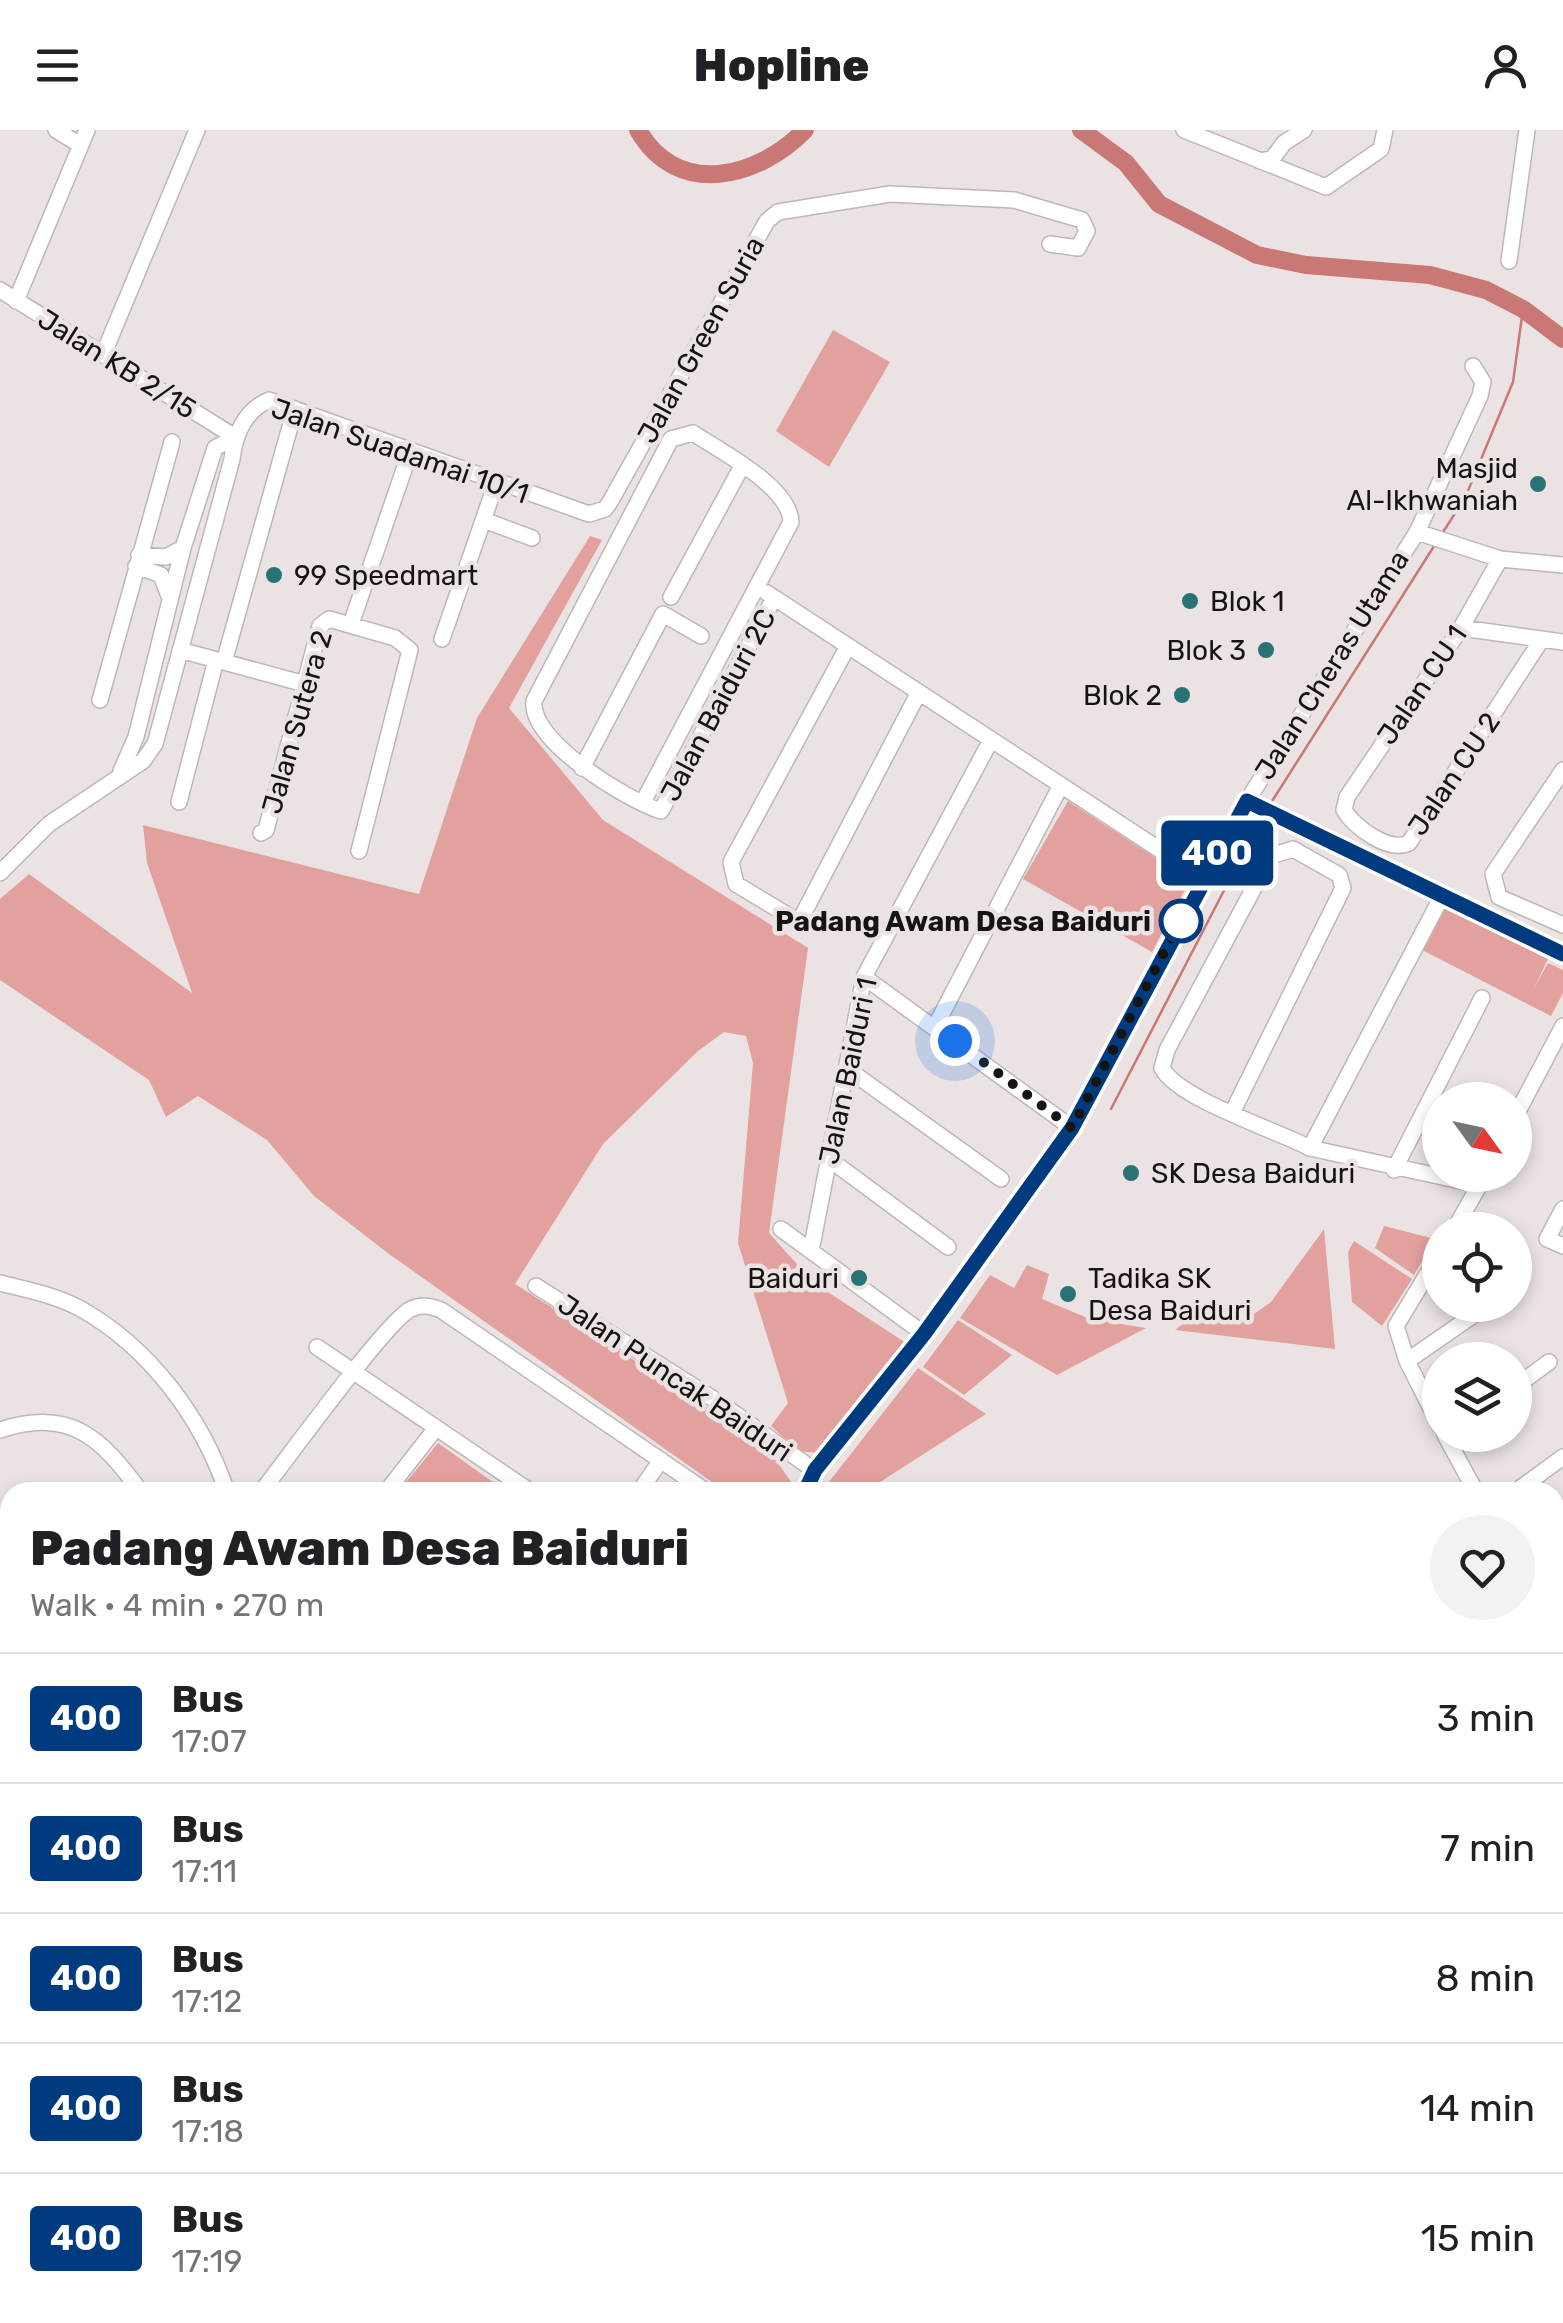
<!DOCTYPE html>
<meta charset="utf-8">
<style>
body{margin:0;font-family:Rubik,sans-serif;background:#f2f2f2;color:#202124;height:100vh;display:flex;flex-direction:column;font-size:38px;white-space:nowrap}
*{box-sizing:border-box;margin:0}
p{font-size:32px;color:#757577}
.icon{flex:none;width:55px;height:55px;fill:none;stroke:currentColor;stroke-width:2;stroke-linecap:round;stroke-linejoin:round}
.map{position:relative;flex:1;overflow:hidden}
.drawer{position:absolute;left:0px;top:1352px;width:1565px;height:842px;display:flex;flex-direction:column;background:#fff;border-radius:30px 30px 0 0;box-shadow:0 5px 15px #0003}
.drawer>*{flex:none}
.badge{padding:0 20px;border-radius:8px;font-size:35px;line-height:65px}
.needle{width:65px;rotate:123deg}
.controls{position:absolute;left:1422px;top:952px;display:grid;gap:20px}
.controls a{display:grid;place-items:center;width:110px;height:110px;border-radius:50%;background:#fff;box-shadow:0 5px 15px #0003;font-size:50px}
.you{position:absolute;width:50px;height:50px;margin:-25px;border:8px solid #fff;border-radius:50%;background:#1a73e8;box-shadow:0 0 0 15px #1a73e833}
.map>.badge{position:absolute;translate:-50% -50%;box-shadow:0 0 0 5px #fff}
.round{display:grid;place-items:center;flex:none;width:105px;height:105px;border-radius:52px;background:#f2f2f2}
.head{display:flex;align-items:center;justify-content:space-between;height:170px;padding:0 30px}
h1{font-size:48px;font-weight:800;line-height:75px}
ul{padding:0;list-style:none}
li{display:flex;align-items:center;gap:30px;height:130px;padding:0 30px;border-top:2px solid #e0e0e0}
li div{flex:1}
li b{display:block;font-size:38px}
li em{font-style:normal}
li .badge{min-width:110px;font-weight:700;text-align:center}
header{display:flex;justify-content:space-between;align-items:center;height:130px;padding:0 30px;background:#fff;font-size:45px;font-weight:800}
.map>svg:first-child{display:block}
.green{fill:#e2a19d}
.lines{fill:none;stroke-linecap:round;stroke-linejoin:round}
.stream{stroke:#ca7875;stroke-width:2.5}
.river{stroke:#ca7875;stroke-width:18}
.minor-casing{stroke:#beb7b6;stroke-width:18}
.major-casing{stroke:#beb7b6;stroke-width:22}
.minor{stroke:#fff;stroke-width:15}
.major{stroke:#fff;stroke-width:20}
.line-casing{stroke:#fff;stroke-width:22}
.line{stroke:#003b80;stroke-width:15}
.walk{stroke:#161313;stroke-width:10;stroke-dasharray:0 18}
.poi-dot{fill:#297374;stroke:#ebe3e3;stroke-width:4}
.stop-dot{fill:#fff;stroke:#003b80;stroke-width:5}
.labels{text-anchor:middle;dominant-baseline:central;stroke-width:9;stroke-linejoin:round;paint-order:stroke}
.street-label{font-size:28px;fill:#161313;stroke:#ebe3e3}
.poi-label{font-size:28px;fill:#161313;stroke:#ebe3e3;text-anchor:end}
.stop-label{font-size:28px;font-weight:bold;fill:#161313;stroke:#ebe3e3;text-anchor:end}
</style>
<header><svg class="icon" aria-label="menu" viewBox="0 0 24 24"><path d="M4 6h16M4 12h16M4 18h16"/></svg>Hopline<svg class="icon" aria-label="person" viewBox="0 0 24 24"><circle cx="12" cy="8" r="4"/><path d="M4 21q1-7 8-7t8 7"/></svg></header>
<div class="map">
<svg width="1563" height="2193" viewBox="0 0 1563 2193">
<rect width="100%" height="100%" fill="#ebe3e3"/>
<path class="green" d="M833 200 890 232 829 337 776 301Z
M590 406 602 410 509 578 603 690 808 818 769 1103 814 1153 906 1213 818 1323 798 1321 771 1296 788 1273 738 1113 753 933 746 906 724 902 698 921 603 1014 515 1154 765 1314 798 1362H726L389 1124 314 1066 267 1010 198 966 166 987 149 950 0 850V769L29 744 192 863 147 733 143 695 419 764 477 588Z
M1068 671 1190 750 1152 822 1023 749Z
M1443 777 1548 829 1534 858 1548 833 1563 840V863L1551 886 1422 820Z
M1384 1096 1435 1109 1414 1145 1375 1118Z
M1324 1099 1335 1219 1175 1200 1188 1190 1241 1193 1271 1172Z
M1354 1111 1412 1149 1382 1196 1352 1172 1348 1122Z
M1027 1135 1049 1144 1042 1169 1090 1189 1146 1198 1057 1245 960 1188 990 1145 1014 1158Z
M958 1190 1012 1225 964 1265 923 1237Z
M918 1238 986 1284 877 1354 876 1362H831L825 1357Z
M438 1313 507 1362H398Z"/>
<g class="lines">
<path class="stream" d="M1443 402 1465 368 1513 252 1523 179
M1269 676 1436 413
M1111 979 1262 687"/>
<path class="river" d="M638 0C678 69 758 48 805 0
M1081 0 1126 33 1159 74 1257 125 1306 135 1430 145 1486 160 1523 179 1563 209"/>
<defs>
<path id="minor" d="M56 0 80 15
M1184 0 1326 57 1381 19 1385 0
M1260 31 1272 29 1284 13 1304 0
M1509 131 1527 0
M0 160 235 307
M16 171 87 0
M103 225 197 0
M484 390 532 408
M1417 402 1500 429 1563 435
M139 425 166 427 183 418
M1500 429 1461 498 1347 667 1344 680C1354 697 1389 723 1409 713L1542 509
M136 436 161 445 169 466
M767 463 1203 748
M671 467 742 336
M351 494 410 322
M1461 498 1563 512
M442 509 496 353
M848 516 731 732 736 754 799 792 919 562
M180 520 305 554
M224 532 295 279
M100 570 172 312
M582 638 663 484 701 506
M1563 640 1493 744 1499 767 1563 795
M121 641 136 607 183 418 215 318 235 307
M1247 671 1563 824
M179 672 216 530
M643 672 791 392C790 357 722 322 693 303L671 309 534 571C529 611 627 670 661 681L774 468
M261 703 266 700 320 496 329 489 395 508 410 520 359 721
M0 743 49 694 143 631 155 614 232 329C235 304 244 281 269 270L589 384 605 379 610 372 767 91 778 82 890 64 1014 70 1082 90 1087 101 1078 118 1050 114
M864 847 1072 998
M935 897 1061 655
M846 938 1001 1049
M1233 981 1343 758 1339 745 1293 719 1271 726 1167 920 1162 938C1178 969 1276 1000 1310 1018L1479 1055
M1515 987 1563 896
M1310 1018 1441 768
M829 1029 948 1117
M1394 1040 1482 868
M1563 1079 1547 1109 1563 1116
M781 1099 924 1204
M1454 1100 1485 1045
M811 1121 864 847 991 610
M1440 1123 1396 1196 1407 1231 1440 1296
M0 1153C27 1160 56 1165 81 1179 150 1218 202 1288 227 1362
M536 1156 723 1275 815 1341
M317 1217 531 1362
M1407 1231 1488 1175
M1515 1257 1549 1232
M0 1300C71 1277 101 1308 141 1362
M1445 1305 1476 1362
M261 1362C285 1332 387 1190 411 1179 422 1174 430 1176 441 1180L707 1362
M386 1362 436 1298
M639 1362 661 1330
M811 1362 808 1355 815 1341 924 1204 1072 998 1247 671 1417 402 1480 266 1483 252 1473 236
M1515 1362 1563 1327
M1555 1434 1563 1429
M1555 1494 1563 1507
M0 1506 10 1511
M0 1736 10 1743
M0 1791 10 1797
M1555 1828 1563 1816
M1555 1857 1563 1862
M1555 1888 1563 1893
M1555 1906 1563 1912
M0 1950 10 1930
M0 2006 10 1971
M0 2144H10
M93 2185V2193
M319 2185 320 2193
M750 2185 759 2193
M1210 2185 1212 2193
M1320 2185 1330 2193
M1452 2185 1458 2193
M1490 2185 1495 2193"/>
<path id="major" d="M0 1596 10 1601
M0 1619 10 1625
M679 2185 687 2193
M700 2185 709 2193"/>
</defs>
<use href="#minor" class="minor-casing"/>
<use href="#major" class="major-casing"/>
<use href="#minor" class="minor"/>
<use href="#major" class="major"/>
</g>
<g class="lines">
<defs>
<path id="line" d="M810 1362 808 1355 815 1340 924 1204 1072 998 1247 671 1563 824"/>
</defs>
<use href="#line" class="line-casing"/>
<use href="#line" class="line"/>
<path class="walk" d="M955 911 1072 998 1188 777 1181 791"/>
</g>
<g class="poi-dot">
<circle cx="1538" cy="354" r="10"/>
<circle cx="274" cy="445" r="10"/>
<circle cx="1190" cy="471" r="10"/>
<circle cx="1266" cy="520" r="10"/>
<circle cx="1182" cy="565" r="10"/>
<circle cx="1131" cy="1043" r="10"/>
<circle cx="859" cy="1148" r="10"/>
<circle cx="1068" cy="1164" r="10"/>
</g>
<circle class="stop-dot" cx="1181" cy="791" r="20"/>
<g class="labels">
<g class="street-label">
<text transform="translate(701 210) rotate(-61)">Jalan Green Suria</text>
<text transform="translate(117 234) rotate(32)">Jalan KB 2/15</text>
<text transform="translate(400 321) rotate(19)">Jalan Suadamai 10/1</text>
<text transform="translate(1332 535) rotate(-58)">Jalan Cheras Utama</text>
<text transform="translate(1422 555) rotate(-56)">Jalan CU 1</text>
<text transform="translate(718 575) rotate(-62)">Jalan Baiduri 2C</text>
<text transform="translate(297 592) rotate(-74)">Jalan Sutera 2</text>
<text transform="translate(1454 644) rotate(-56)">Jalan CU 2</text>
<text transform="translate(848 941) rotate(-78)">Jalan Baiduri 1</text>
<text transform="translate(675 1248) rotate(34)">Jalan Puncak Baiduri</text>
</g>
<g class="poi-label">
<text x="1518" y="338">Masjid<tspan x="1518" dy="32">Al-Ikhwaniah</tspan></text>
<text x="294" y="445" text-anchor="start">99 Speedmart</text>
<text x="1210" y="471" text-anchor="start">Blok 1</text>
<text x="1246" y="520">Blok 3</text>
<text x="1162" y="565">Blok 2</text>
<text x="1151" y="1043" text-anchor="start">SK Desa Baiduri</text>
<text x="839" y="1148">Baiduri</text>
<text x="1088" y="1148" text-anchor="start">Tadika SK<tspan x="1088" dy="32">Desa Baiduri</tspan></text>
</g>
<g class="stop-label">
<text x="1151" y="791">Padang Awam Desa Baiduri</text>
</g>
</g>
</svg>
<div class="controls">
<a><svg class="needle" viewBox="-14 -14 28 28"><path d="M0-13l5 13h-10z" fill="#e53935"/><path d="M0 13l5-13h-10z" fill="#757577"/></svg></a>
<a><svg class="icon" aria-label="locate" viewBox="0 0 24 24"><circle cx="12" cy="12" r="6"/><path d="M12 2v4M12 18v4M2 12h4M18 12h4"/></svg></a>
<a><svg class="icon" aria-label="layers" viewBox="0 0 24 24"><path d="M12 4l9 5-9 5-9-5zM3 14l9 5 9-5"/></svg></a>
</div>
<div class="you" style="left:955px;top:911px"></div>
<b class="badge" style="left:1217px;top:723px;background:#003b80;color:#fff">400</b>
<section class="drawer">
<div class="head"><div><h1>Padang Awam Desa Baiduri</h1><p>Walk · 4 min · 270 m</p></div><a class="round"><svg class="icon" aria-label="heart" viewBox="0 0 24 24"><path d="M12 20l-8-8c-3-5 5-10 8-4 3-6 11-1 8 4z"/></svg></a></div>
<ul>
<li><span class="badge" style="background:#003b80;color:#fff">400</span><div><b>Bus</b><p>17:07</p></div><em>3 min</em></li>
<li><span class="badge" style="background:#003b80;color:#fff">400</span><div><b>Bus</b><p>17:11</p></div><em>7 min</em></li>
<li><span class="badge" style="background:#003b80;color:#fff">400</span><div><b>Bus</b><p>17:12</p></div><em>8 min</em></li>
<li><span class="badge" style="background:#003b80;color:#fff">400</span><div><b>Bus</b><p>17:18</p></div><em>14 min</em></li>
<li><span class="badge" style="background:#003b80;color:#fff">400</span><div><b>Bus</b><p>17:19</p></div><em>15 min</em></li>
</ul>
</section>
</div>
